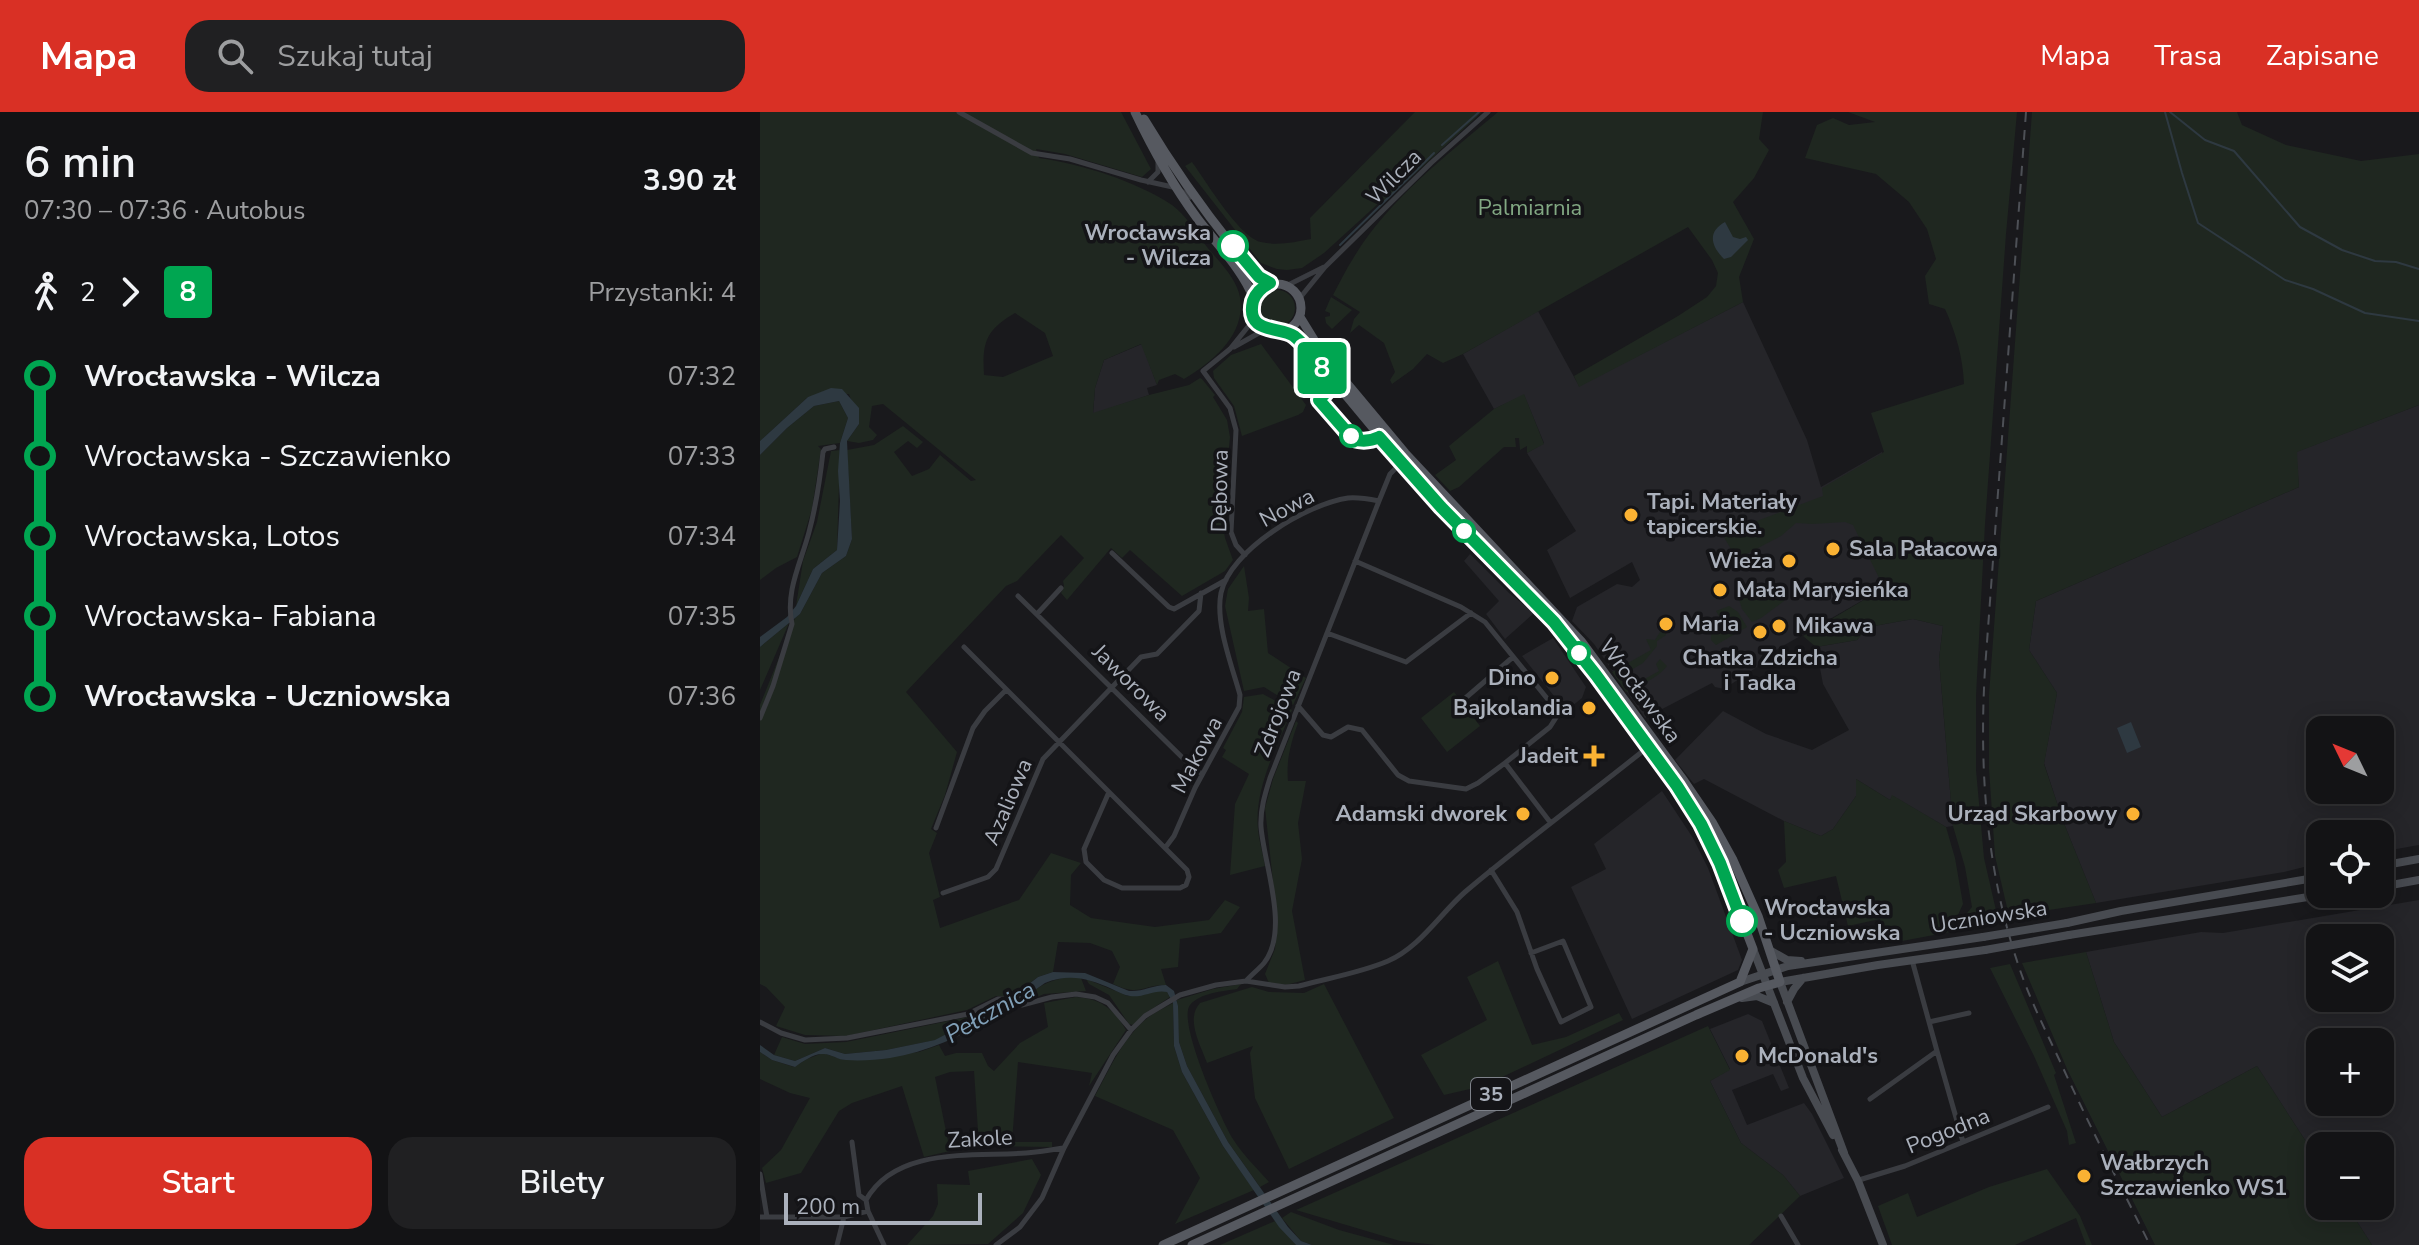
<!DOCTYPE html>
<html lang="pl">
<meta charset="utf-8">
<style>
body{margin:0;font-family:"Nunito Sans",sans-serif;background:#202022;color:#f1f3f6;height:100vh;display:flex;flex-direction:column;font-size:30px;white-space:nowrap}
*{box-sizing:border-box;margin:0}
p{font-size:26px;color:#9d9ea0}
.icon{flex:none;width:44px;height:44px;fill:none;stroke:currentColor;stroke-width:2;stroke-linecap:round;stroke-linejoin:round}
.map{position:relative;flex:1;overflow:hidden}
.panel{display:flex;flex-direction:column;background:#131315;width:760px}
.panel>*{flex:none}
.badge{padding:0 16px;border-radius:6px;font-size:28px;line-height:52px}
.needle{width:52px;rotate:313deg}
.tools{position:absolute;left:1546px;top:604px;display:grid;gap:16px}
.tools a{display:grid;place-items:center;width:88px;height:88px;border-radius:16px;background:#131315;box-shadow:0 4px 20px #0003,0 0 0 2px #323234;font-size:40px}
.scale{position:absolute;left:24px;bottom:20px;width:198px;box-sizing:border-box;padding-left:8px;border:4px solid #abb1bc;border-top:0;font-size:22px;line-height:28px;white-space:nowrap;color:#abb1bc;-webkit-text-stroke:6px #141417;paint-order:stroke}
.map>.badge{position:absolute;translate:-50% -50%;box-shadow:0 0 0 4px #fff}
.legs{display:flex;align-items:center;gap:12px;height:88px;padding:0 24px;font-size:26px}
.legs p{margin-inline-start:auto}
.overview{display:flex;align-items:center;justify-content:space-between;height:136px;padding:0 24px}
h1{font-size:44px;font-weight:600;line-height:60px}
.action{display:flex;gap:16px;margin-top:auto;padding:16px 24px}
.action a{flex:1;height:92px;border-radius:24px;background:#d93025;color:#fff;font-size:32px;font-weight:600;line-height:92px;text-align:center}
.action a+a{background:#202022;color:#f1f3f6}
ul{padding:0 24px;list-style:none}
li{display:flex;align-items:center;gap:28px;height:80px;font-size:30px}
li i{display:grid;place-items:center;width:12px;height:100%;margin:0 10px;background:currentColor}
li i::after{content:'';width:20px;height:20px;margin:-10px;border:6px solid;border-radius:50%;background:#131315}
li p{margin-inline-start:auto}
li:first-child i{background:linear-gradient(#0000 50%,currentColor 0)}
li:last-child i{background:linear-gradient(currentColor 50%,#0000 0)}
header{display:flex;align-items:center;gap:48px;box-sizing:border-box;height:112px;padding:0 40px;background:#d93025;color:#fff}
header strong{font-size:38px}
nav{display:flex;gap:44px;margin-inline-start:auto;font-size:28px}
.search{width:560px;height:72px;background:#202022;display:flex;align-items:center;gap:20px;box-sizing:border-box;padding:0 28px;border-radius:24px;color:#9d9ea0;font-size:30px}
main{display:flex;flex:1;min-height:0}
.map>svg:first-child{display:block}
.built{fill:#252529;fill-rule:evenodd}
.green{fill:#1f2720;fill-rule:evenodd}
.water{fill:#2e3941}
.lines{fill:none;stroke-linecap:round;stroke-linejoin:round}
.stream{stroke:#2e3941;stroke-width:2}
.minor{stroke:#3a3c41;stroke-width:5}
.secondary{stroke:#484b51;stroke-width:8}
.primary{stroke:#565960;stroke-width:9}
.rail{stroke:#4d5056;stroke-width:2;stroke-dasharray:10 8;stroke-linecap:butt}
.secondary-bridge{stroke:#484b51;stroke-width:8}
.line-1-casing{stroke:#fff;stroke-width:18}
.line-1{stroke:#00a651;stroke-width:12}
.stop-1-dot{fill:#fff;stroke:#00a651;stroke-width:4}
.poi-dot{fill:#fab233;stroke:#141417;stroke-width:3}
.labels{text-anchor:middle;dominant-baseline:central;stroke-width:7;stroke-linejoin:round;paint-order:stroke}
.shield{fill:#141417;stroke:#7e828a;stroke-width:2}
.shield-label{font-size:20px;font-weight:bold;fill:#abb1bc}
.street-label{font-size:22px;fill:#abb1bc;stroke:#141417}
.park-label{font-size:22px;fill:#82a883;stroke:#141417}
.stop-label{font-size:22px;font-weight:bold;fill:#abb1bc;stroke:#141417;text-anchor:end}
.poi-label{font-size:22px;font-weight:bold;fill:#abb1bc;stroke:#141417;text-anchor:start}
.water-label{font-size:24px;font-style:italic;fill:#81a0b8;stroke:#141417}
</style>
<header>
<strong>Mapa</strong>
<div class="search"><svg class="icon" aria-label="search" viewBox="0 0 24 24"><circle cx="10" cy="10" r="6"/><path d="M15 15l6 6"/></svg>Szukaj tutaj</div>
<nav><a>Mapa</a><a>Trasa</a><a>Zapisane</a></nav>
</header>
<main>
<section class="panel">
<div class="overview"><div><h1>6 min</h1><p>07:30 – 07:36 · Autobus</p></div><b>3.90 zł</b></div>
<div class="legs"><svg class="icon" aria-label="walk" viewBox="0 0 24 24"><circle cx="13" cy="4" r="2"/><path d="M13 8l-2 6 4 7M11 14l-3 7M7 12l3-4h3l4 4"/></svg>2<svg class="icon" aria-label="forward" viewBox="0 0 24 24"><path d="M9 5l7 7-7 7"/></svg><b class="badge" style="background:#00a651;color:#fff">8</b><p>Przystanki: 4</p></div>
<ul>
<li><i style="color:#00a651"></i><b>Wrocławska - Wilcza</b><p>07:32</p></li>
<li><i style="color:#00a651"></i><span>Wrocławska - Szczawienko</span><p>07:33</p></li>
<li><i style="color:#00a651"></i><span>Wrocławska, Lotos</span><p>07:34</p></li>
<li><i style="color:#00a651"></i><span>Wrocławska- Fabiana</span><p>07:35</p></li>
<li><i style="color:#00a651"></i><b>Wrocławska - Uczniowska</b><p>07:36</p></li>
</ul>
<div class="action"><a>Start</a><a>Bilety</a></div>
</section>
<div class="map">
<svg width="1659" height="1133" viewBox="0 0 1659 1133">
<rect width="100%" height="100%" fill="#19191c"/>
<path class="built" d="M983 190 1047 328 1061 375 1122 340 1166 452 1000 547 997 555 964 577 955 575 952 571 885 606 834 532 812 509 817 495 857 472 872 475 880 468 872 450 810 486 787 438 816 419 767 341 784 331 764 283 734 297 703 242 778 199 819 274Z
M382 232 397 273 387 276 389 283 333 302 335 276 344 248Z
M1659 293V733L1620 740V722H1560V751L1524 760 1336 791 1303 709 1284 651 1297 581 1269 538 1276 489 1539 375 1536 340ZM1560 618H1620V678H1560Z
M710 442 749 481 774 501 745 527 726 502 739 489 704 449Z
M1153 507 1183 514 1179 547 1193 714 1186 715 1133 684 1130 688 1096 667V684L1073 717 1061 724 1024 709 944 667 934 672 915 648 963 599 1006 622 1052 638 1089 618 1063 572 1056 535 1097 528 1108 515Z
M793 526 826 575 822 586 806 599 762 544Z
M902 679 933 726 948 756 982 848 978 858 872 907 811 775 846 757 834 732Z
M1659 788V1133H1612L1587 1094H1620V1034H1560V1051L1497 954 1402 1005 1354 930 1326 840 1441 820 1463 821ZM1560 826H1620V886H1560ZM1560 930H1620V990H1560Z
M988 902 1002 909 1029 976 1021 979 1013 962 972 978 987 1013 1044 991 1052 1002 1084 1066 1040 1084 1023 1063 981 1031 950 969 970 957 950 917Z"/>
<path class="green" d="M0 0H361L391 57 382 65 305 42 276 37 279 46C321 52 376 69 412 93 426 103 437 122 447 135 458 148 474 164 479 181 489 220 454 249 424 267L415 262 399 268 397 273 381 232 344 248 335 276 333 301 389 283 429 273 440 266 442 267 455 283 453 285 467 308 470 325 462 408 465 426 473 448 465 459 422 484 370 438 362 446 351 436 307 488 301 481 304 474 303 469 324 446 301 423 257 469 246 474 146 580 197 640 185 683 171 717 177 721 169 741 180 785 173 788 180 816 259 788 291 741 321 751 311 763 310 793 331 806 395 815 449 808 465 788 480 795 461 821 420 827 418 855 401 857 406 873C381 873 381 885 353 872L360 855 352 839 330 831 298 830 293 860 278 865 251 885 236 884 207 898 86 924 45 923 16 914 25 895 6 875 0 872V593L35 506 40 502 62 461 86 444 92 427 87 338 114 333 143 314 163 330 157 336 148 329 134 340 152 364 169 357 180 343 211 369 216 368 123 292 112 294 109 315 117 323 113 328 99 331 87 329 99 312 89 282 48 285 0 329ZM255 201 285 221 293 244 243 265 224 263C222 230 226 218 255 201Z
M655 0H722L623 91 620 90 564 141 542 156 527 158 517 157 501 151 425 54 432 50C446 69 479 125 501 130 517 134 535 130 551 127L550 106Z
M738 0H1003L999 27 1009 38 994 66 973 90 994 127 979 165 983 190 819 275 814 264 918 204 947 185 956 174 958 161 952 148 928 115 703 242 683 251 667 242 653 257 632 272 630 268 635 260 624 231 599 213 590 221 594 207 600 200 573 183C580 170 586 157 594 145 629 87 687 43 738 0Z
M1088 0H1257L1246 122 1225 412 1216 584V658L1224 746 1238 807 1202 813V807L1212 795 1205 755 1193 714 1179 547 1183 514 1153 507 1108 515 1097 528 1056 535 1043 524 1124 476 1093 413 1085 410 1053 412 1036 411 1021 424 977 447 962 422 1063 384 1062 376 1124 340 1111 301 1204 272C1203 246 1196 221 1185 197L1169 192 1165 164 1176 147 1167 117 1149 90 1116 62 1045 46 1057 13 1073 6 1089 13 1115 10Z
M1272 0H1477L1482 13 1526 33 1601 49 1659 42V293L1537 340 1539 375 1276 489 1269 538 1297 581 1284 652 1303 709 1336 791 1249 804 1235 744 1229 657V583Z
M499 196a18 18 0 1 1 36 0a18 18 0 1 1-36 0Z
M571 185 592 198 572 217 566 211 565 205 570 204V201L565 199Z
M501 232 546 293 543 300 538 303 482 324 474 294 454 266 453 259 471 243Z
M764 282 784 332 767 341V334L760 338 759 326H755L756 335H744L699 375 690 379 675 363 696 348 689 334 734 297Z
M79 289 88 306 80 331 58 334 61 337 52 397 37 445 16 456 0 468V343L27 316 54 294Z
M80 338 77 438 53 457 36 494 43 449 57 410 71 339Z
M484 454 489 486 488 499 504 497 508 541 546 566 533 593 504 575 484 579 465 494 468 477Z
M1011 470 1018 473 1024 489 1001 506 992 510 982 497 979 487Z
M969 494 978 500 987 515 956 533 951 528V523L964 513 956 499Z
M29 511 0 578V535Z
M906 516V523L897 529V534L883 551 864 562 865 569 872 574 899 559 896 552 900 547 907 554C897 567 881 572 866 580L852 560 891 538 886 527 895 528 900 520Z
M694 580 720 614 687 640 661 606Z
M503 582 532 598C517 635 494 676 498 717 499 729 503 742 505 754L470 763 475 692 489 662 462 645 466 638 463 636 482 600 484 585Z
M536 609 538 611C531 631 526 647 528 669H546L538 711 542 747 532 799 545 868 526 873 509 871 505 862 515 837 517 806 505 696 513 667Z
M1096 667 1130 688 1132 683 1186 715 1195 746 1203 792 1190 820 1126 832 1120 807 1088 814 1076 764 1024 776 1018 758 1026 750 1024 709 1061 724 1073 717 1096 684Z
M1326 840 1354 930 1402 1005 1497 954 1560 1051V1094H1587L1612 1133H1395L1307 957 1262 851Z
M738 849 772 933 806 925 859 901 863 908 723 974 684 983 661 943 727 908 707 865Z
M1250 852 1296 961 1294 963 1316 1031 1309 1033 1307 1019 1274 944 1230 856Z
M310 865 321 866 326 879 284 882 263 891 258 889C275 877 289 867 310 865Z
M326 867 368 884 402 878 407 880 410 885 384 902 373 913 369 912 349 883 329 872Z
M481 872 477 877C463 879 440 881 430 893 417 909 461 1007 473 1027 482 1042 497 1056 509 1070L500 1075 468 1030 427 954 419 930 417 888 453 877Z
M564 872 634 1006 529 1057 495 986 490 941 493 934 447 951C441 934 425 907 440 891L492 875 509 880 544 881Z
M316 885C341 887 353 896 366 918L329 974 332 961 258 950 252 1030H292V1035L219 1034 214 959 190 960 175 965 190 1039 164 1045 142 974 92 991 79 999 41 1061 6 1071 2 1056 21 1038 50 986 30 981 0 967V940L12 948 34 955 47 947 63 941 84 948 159 940 179 933 185 944 196 941H222L228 954 234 959 260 931 288 915 284 891Z
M246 889 176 928 126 938 85 942 65 936 35 949 14 943 22 925 45 932 86 930 208 905 237 890Z
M413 891 414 934 422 960 463 1034 494 1078 415 1112 440 1066 413 1018 335 984C349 958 362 928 385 908 393 901 404 896 413 891Z
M948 914 970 958 950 969 981 1031 1023 1063 1040 1084 989 1133H676L640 1129 536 1098Z
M272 1047 281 1063 263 1101 228 1132 147 1133 173 1104 178 1092 177 1072 210 1073 208 1059Z
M1287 1057 1320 1104 1332 1133H1326L1316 1106 1255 1133H1132L1118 1094 1148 1081 1157 1105 1229 1075Z
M531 1100 579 1118 634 1133H552L541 1129 522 1106Z
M515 1109 536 1133H460Z"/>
<path class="water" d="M965 110 973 125 980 127 986 125 988 128 971 145 964 147C951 134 947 120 965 110Z
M71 276 82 277 99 296V312L87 329 92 427 86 444 62 461 40 502 0 535V525L27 505 36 494 53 457 77 438 80 389 78 359 80 331 88 306 79 289 54 294 27 316 0 343V329L48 285Z
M1371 610 1381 635 1367 641 1357 616Z
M293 860 325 861 369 879C382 880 393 873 406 873L414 879 418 894 419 930 427 954 468 1030 528 1115 541 1129 552 1133H536L519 1115 463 1034 422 960 414 934 413 891 407 880C395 877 383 886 370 884 364 883 358 880 352 877 329 867 310 861 285 871 238 904 187 937 130 946 116 948 100 949 86 948 78 948 70 941 62 942 53 942 42 950 35 955L12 948 0 940V933L14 943 35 949 65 936 85 942 126 938 175 928 243 892 278 865Z"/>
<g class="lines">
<path class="stream" d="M1405 0 1422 61 1438 111 1525 168 1553 177 1605 201 1659 209
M1410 0 1445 28 1474 39 1540 115 1582 138 1615 149 1636 150 1659 157
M682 33 719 0
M580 133 674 41"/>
<path class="minor" d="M199 0 272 41 310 47 381 68 417 76 430 85
M388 70 398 60V49
M526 174 564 155
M539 187 565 155 671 51 728 0
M474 235 506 217
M352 441 409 495 414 497 466 468
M485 443 476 433 471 420 476 318 470 296 443 259 470 237 495 206
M595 449 701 495 725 510 794 595 797 604 790 615 745 651 790 710
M258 484 433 656 442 662
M277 502 301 476
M567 521 646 550 711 501
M204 535 427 758 429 765 426 773 420 776H362L344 768 326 750 324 737 349 680
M702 589 753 545
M538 594 563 623 571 625 588 615 602 618 638 663 649 669 706 677 718 671 745 651
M0 606 13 574 32 512C25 479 41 451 49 420 56 394 60 367 63 340L65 337 74 335
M176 716 213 616 225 599 246 578
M405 736 414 724 435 676 479 595 480 583C472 554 455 511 461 481 470 438 547 392 588 386 599 385 609 387 619 389
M731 758 757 800 777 857 801 910 831 895 803 829 771 841
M183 781 228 765 236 757 283 647 381 545 397 542 439 499 441 481
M486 869C491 863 499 857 504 851 530 818 504 753 501 715 500 698 505 682 510 666L619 389 630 362 641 351
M0 910 21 921 45 928 87 926 208 902 238 887H246L262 893 292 885 316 882 335 885 348 891 371 918
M1169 910 1209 901
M1177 939 1203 1030
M1110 987 1177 939 1152 848
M92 1030 99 1083 106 1088
M0 1062 7 1105
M1099 1068 1145 1054 1288 995
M1021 1104 1038 1133
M0 1105H84L108 1099
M77 1133 84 1105
M124 1133 108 1099 106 1088C136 1034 214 1045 266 1041 278 1040 291 1038 303 1036
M236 1133 260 1115 282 1086 304 1036 353 943 371 918 385 904 420 883 456 873 486 869 525 875 539 874C568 866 600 861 628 849 659 836 680 802 705 780 764 730 827 684 888 635"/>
<path class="secondary" d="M1620 754 1659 747
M1620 775 1659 768
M1307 811 1361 799 1560 765
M1309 823 1567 782
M993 837 1043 966 1073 1023
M1011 839 1027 848 1041 849
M980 870 1028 854 1223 825
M982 886 997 884 1014 891
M1027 890 1034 877 1043 866
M1082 1038 1098 1069 1123 1133
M1084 1041 1020 870 1118 853 1225 838"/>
<path class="primary" d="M375 0C393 38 412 72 437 106 457 133 481 155 494 187
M384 7C411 52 441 95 474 136 485 149 494 165 510 171
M493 196a24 24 0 1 1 48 0a24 24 0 1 1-48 0Z
M403 1133 980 870 993 837 960 751 941 712 917 674 836 563 794 510 735 452 659 371 555 246 536 226 524 219
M432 1133 936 903 999 876 1020 870 998 804 973 748 952 710 924 669 821 529 645 341 564 244 540 205"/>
<path class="rail" d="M1266 0 1225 557C1219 656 1226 757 1258 852 1270 889 1288 923 1304 958 1331 1017 1361 1075 1390 1133"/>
<path class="secondary-bridge" d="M1223 825 1307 811
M1225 838 1309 823"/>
</g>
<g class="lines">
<defs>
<path id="line-1" d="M473 134 499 165 510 171C502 175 496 180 493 189 485 223 521 214 534 224 550 237 562 256 575 271L559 288 593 327C603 330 611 329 619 325L681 395 794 510 836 563 917 674 941 712 960 751 982 809"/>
</defs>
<use href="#line-1" class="line-1-casing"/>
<use href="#line-1" class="line-1"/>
</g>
<g class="stop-1-dot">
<circle cx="473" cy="134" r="14"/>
<circle cx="591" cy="324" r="10"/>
<circle cx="704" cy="419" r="10"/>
<circle cx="819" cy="541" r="10"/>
<circle cx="982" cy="809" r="14"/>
</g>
<g class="poi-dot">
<circle cx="871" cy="403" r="8"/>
<circle cx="1073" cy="437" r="8"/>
<circle cx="1029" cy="449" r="8"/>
<circle cx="960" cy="478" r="8"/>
<circle cx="906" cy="512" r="8"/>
<circle cx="1019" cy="514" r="8"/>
<circle cx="1000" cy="520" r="8"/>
<circle cx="792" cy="566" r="8"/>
<circle cx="829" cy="596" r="8"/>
<path d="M830 632h8v8h8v8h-8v8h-8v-8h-8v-8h8z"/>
<circle cx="763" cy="702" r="8"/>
<circle cx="1373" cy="702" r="8"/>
<circle cx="982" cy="944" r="8"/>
<circle cx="1324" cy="1064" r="8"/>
</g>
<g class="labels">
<rect class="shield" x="711" y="966" width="40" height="32" rx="6"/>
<g class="shield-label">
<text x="731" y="982">35</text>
</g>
<g class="street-label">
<text transform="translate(634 65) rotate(-45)">Wilcza</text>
<text transform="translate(460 379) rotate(-89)">Dębowa</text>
<text transform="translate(527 396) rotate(-28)">Nowa</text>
<text transform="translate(371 571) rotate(45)">Jaworowa</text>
<text transform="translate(880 579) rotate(54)">Wrocławska</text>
<text transform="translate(518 601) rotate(-69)">Zdrojowa</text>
<text transform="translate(437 643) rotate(-62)">Makowa</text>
<text transform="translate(248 690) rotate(-67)">Azaliowa</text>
<text transform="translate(1229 805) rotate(-9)">Uczniowska</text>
<text transform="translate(1188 1019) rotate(-22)">Pogodna</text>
<text transform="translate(220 1027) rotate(-3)">Zakole</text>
</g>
<g class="park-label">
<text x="770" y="96">Palmiarnia</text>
</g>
<g class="stop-label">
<text x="451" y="121">Wrocławska<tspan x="451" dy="25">- Wilcza</tspan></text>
<text x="1004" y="796" text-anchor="start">Wrocławska<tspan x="1004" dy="25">- Uczniowska</tspan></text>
</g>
<g class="poi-label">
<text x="887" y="390">Tapi. Materiały<tspan x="887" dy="25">tapicerskie.</tspan></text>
<text x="1089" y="437">Sala Pałacowa</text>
<text x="1013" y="449" text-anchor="end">Wieża</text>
<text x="976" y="478">Mała Marysieńka</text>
<text x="922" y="512">Maria</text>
<text x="1035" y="514">Mikawa</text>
<text x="1000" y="546" text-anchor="middle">Chatka Zdzicha<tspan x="1000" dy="25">i Tadka</tspan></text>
<text x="776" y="566" text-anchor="end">Dino</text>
<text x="813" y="596" text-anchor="end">Bajkolandia</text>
<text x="818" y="644" text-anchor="end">Jadeit</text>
<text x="747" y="702" text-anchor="end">Adamski dworek</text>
<text x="1357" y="702" text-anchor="end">Urząd Skarbowy</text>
<text x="998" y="944">McDonald's</text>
<text x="1340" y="1051">Wałbrzych<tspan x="1340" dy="25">Szczawienko WS1</tspan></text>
</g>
<g class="water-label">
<text transform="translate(230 900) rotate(-30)">Pełcznica</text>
</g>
</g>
</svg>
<div class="tools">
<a><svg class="needle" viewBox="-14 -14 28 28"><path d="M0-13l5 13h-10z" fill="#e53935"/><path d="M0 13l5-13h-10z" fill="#9d9ea0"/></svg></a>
<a><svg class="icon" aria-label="locate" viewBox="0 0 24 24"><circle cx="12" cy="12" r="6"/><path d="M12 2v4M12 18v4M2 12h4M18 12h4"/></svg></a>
<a><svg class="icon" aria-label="layers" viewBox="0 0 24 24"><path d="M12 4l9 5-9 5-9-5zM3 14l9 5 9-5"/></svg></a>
<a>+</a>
<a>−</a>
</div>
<div class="scale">200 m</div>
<b class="badge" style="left:562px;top:256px;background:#00a651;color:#fff">8</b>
</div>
</main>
